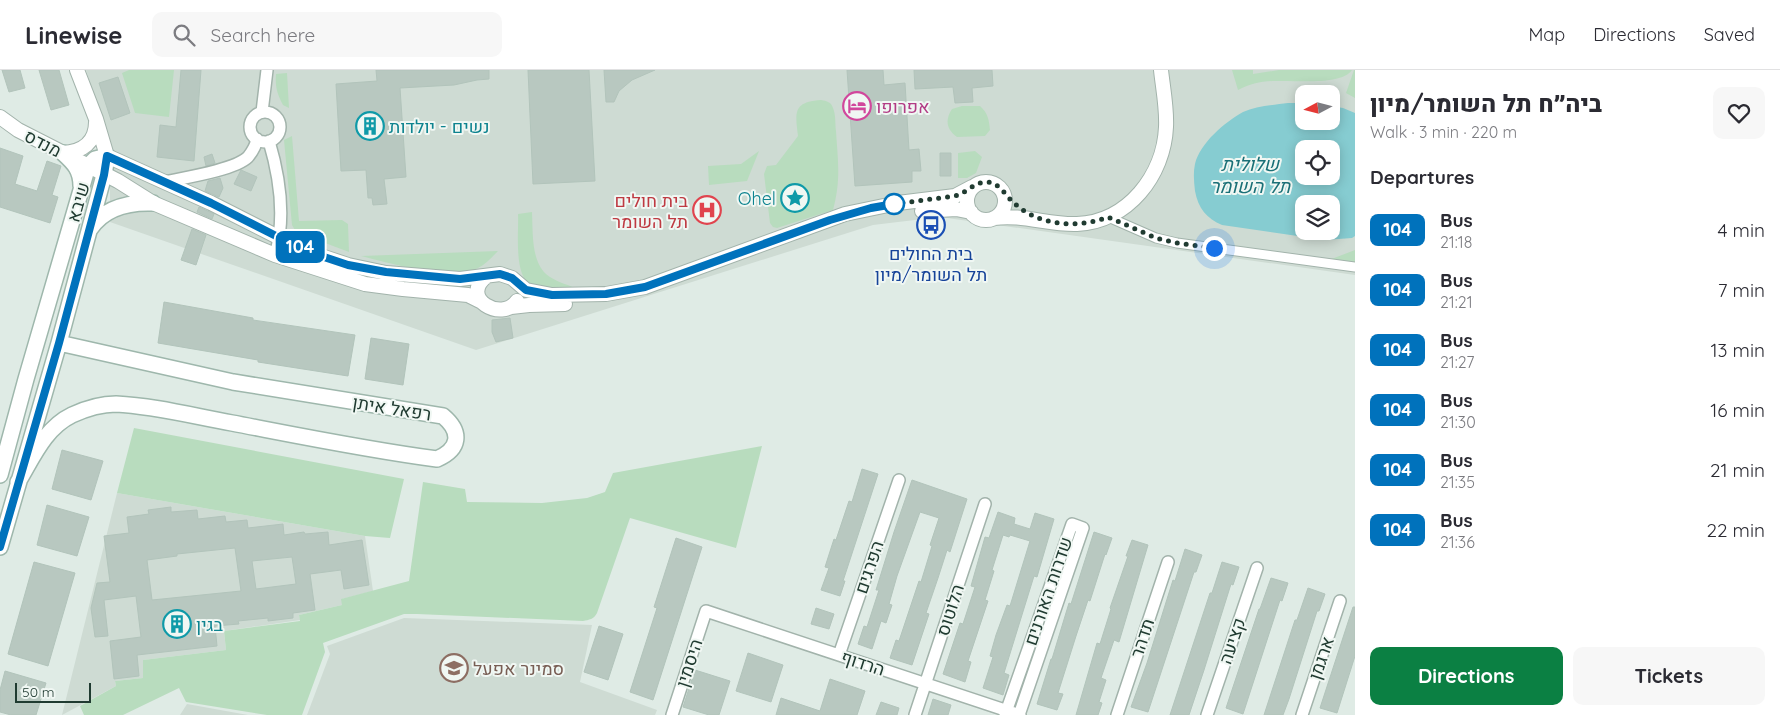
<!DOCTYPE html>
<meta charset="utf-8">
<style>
body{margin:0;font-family:Quicksand,Heebo,sans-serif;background:#f7f7f7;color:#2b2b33;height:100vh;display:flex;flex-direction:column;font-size:19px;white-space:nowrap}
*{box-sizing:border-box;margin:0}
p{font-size:16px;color:#7c7c81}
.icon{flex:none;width:28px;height:28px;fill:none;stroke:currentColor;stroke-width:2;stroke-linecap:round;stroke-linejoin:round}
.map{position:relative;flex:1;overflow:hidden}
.side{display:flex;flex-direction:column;background:#fff;width:425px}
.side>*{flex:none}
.badge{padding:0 10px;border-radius:8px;font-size:18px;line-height:32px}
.needle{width:32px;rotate:263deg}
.fabs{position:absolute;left:1295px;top:15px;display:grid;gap:10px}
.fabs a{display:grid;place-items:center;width:45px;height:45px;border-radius:10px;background:#fff;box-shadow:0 2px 12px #0003;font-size:25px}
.scale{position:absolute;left:15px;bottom:12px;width:76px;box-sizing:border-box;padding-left:5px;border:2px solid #203b31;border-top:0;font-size:14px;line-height:18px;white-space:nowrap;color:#203b31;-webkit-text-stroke:4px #f0f7f3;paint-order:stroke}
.you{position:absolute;width:25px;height:25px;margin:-12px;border:4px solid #fff;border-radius:50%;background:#1a73e8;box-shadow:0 0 0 8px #1a73e833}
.map>.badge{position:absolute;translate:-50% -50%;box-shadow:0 0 0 2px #fff}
h2{padding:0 15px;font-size:19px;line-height:45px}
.round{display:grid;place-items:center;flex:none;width:52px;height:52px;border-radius:10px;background:#f7f7f7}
.headline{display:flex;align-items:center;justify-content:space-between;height:85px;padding:0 15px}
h1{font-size:24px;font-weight:800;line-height:38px}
.primary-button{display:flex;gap:10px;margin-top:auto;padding:10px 15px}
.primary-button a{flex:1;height:58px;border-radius:10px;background:#0b8043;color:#fff;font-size:20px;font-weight:800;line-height:58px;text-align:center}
.primary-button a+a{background:#f7f7f7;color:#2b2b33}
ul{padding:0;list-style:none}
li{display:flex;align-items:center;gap:15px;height:60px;padding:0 15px}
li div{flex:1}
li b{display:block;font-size:19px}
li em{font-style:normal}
li .badge{min-width:55px;font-weight:700;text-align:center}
header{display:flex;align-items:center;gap:30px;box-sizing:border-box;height:70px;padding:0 25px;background:#fff;border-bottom:1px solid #e1e1e2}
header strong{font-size:24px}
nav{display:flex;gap:28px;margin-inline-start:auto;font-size:18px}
.search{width:350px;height:45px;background:#f7f7f7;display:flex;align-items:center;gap:12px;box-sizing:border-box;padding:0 18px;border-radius:10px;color:#7c7c81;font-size:19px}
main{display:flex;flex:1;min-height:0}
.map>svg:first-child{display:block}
.built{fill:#cedbd3;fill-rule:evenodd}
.green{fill:#b8dcbe}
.water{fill:#86ccd1;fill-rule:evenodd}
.building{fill:#b8c8c0;stroke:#b2c4bb;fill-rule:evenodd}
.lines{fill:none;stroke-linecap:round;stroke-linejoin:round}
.pedestrian-casing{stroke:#a2b3ab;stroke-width:11}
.minor-casing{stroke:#a2b3ab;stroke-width:14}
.tertiary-casing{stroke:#a2b3ab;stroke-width:16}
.secondary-casing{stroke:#9eb7ac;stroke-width:18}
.pedestrian{stroke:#fff;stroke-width:9}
.minor{stroke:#fff;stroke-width:11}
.tertiary{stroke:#fff;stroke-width:14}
.secondary{stroke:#fff;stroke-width:15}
.line-casing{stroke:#fff;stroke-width:11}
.line{stroke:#0072bc;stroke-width:8}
.walk{stroke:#203b31;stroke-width:5;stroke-dasharray:0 9}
.stop-dot{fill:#fff;stroke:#0072bc;stroke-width:2.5}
.labels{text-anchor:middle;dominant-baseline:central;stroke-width:4;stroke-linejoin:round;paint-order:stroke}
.hotel-label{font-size:18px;fill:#b23c85;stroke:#f0f7f3;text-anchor:start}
.culture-label{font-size:18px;fill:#0d838f;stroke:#f0f7f3;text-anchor:start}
.street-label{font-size:18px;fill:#203b31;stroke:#f0f7f3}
.health-label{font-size:18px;fill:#be3a42;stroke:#f0f7f3;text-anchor:end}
.transit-label{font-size:18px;fill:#164399;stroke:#f0f7f3}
.education-label{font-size:18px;fill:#785e54;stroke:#f0f7f3;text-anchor:start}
.water-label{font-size:19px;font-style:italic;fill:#1a7077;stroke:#f0f7f3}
</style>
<header>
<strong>Linewise</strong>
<div class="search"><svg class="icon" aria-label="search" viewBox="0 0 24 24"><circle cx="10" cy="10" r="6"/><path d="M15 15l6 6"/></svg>Search here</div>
<nav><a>Map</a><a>Directions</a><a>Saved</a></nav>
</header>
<main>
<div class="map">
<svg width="1355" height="645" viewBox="0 0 1355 645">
<rect width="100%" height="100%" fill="#dfebe5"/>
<path class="built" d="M86 0H1355V205L940 147 873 155 476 280 110 152V74ZM1304 24H1331V51H1304ZM1304 79H1331V106H1304ZM1304 134H1331V161H1304Z
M117 423 365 466 373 521 342 529V535L299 545 300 550 224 561 226 580 143 590V608L115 611 116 616 62 645Z
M404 548 592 555 580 612 657 640 655 645H307L330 584 327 576Z
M187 634 248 645H180Z"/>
<path class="green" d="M129 0H174L169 47 135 43 122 3Z
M1232 0H1253V4L1279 0H1352C1341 16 1295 10 1276 11 1262 11 1250 14 1238 20Z
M1354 0H1355V28L1346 23Z
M287 3 289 38 283 35C277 24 275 16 276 4Z
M821 30C827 31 831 32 833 38 836 45 835 54 836 61 838 92 841 110 833 140L777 158 773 157 770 153 764 104 767 96 776 95 798 66C795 42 793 32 821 30Z
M962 36H980C988 43 989 50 990 60L985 66 957 67C946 59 945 50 952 39Z
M292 66 299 151 342 150 348 154 349 182 296 162 292 155 284 70Z
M759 81 747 111 709 115 708 96 741 94Z
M975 81 982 87 976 103 967 108H958V83Z
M532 142C533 162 531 190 546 204 554 211 566 214 575 218 562 217 544 220 532 215 513 208 519 161 518 144Z
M1355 180V196L1329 190Z
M498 181C492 187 486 194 478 198 451 211 389 193 361 186Z
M134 358 404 409 390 468 365 466 117 423Z
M762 376 736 478 630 448 597 543C594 549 589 550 583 551L417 544H404L323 573 325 582 302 645H267L186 632 179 618 123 645H84L80 636 116 616 115 611 143 608V590L226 580 224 561 300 551 299 545 342 535 341 529 409 511 423 412 465 419 467 432 542 433 587 428 605 422 613 403Z"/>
<path class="water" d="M1288 33H1304V51H1331V36L1343 38 1355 43V166L1352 168 1325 170 1222 155C1207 149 1198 138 1195 121 1194 112 1193 103 1195 94 1200 73 1225 52 1243 42 1256 36 1274 35 1288 33ZM1304 79H1331V106H1304ZM1304 134H1331V161H1304Z"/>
<path class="building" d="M2 0H20L25 18 9 22Z
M39 0H59L69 35 51 40Z
M181 0H201L194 91 157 87 160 55 176 57Z
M376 0H489V9L477 10 454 15 400 18 406 107 384 109 387 134 373 135 372 128H368L366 100 341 101 336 14 377 11Z
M528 0H589L595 111 533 114Z
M604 0H655L632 10 619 21 614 32H606Z
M847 0H883L884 15 905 13 909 80 919 79 921 101H912V112L855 116Z
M914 0H992L993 16 972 18 973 32 955 33 953 17 915 19Z
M118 7 130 43 111 50 99 13Z
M0 78 23 86 15 114 37 121 47 91 61 96 52 125 58 127 50 153 0 137Z
M940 83H951V106H940Z
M212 84 215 93 206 96 204 87Z
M241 100 257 107 251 121 234 114Z
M220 108 223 118 219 127 205 121 208 111Z
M199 137 214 144 212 149 197 142Z
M192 159 206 165 196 195 181 190Z
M164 232 253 248V250L355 265 348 306 258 292V290L158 273Z
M510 248 513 268 496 272 492 262V250Z
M371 268 409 274 403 315 365 309Z
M62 380 103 391 91 430 52 419Z
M862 399 878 404 843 511H845L840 526 821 520 829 498 825 497 834 469 836 470 849 431 852 432Z
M912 410 967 429 950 482 947 480 938 508 926 543 929 544 912 595 890 588 896 570 899 571 919 511 921 512 932 476 930 475 939 448 920 442 897 506 889 534 892 535 886 553 881 551 872 579 858 574 864 556 867 557 879 520H876L894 462Z
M47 435 89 447 77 486 37 475Z
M171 437V442L197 440 198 449 225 446 226 452 247 450 248 458 283 454 284 465 304 462 305 464 328 462 329 475 362 470 369 515 344 519 341 500 310 504 315 540 293 543V548L268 551V548L238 551 239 554 215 556 217 576 137 585 139 606 114 609 110 571 141 567 136 526 104 530 108 566 95 567 91 538 97 513 110 512 104 466 129 463 127 447 149 444 148 440ZM235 478 241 521 152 530 147 490 177 486V484ZM292 487 296 514 256 519 252 491Z
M998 442 1015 448 1014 454 1030 459 1035 443 1054 449 1037 507 1034 506 1004 603 1009 605 1003 625 983 618 993 587 990 586 996 565 1007 535 1010 536 1030 471 1010 465 1009 467 1003 465 992 500 994 501 985 530 988 531 968 591 971 592 965 612 943 604 960 553 963 554 975 517 971 516 985 467 989 468Z
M1094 462 1112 468 1106 485 1105 484 1090 531 1088 530 1076 566 1058 623 1063 624 1057 640 1037 634 1051 589H1052L1069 533 1071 534Z
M676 468 702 477 653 630 630 622 657 538 654 537Z
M1132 470 1148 475 1119 572 1114 570 1101 608 1106 610 1099 632 1102 633 1098 645H1076L1097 573 1100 574 1111 539 1110 538 1128 486H1126Z
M1185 479 1202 485 1196 502H1194L1148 642 1131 637 1147 593 1173 510 1175 511Z
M34 492 75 503 48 596 8 584Z
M1222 492 1239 497 1233 515 1231 514 1204 600 1189 645H1170L1210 523H1212Z
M1271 508 1288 513 1282 531 1280 530 1243 644 1226 638 1259 539H1260Z
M1308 518 1325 524 1319 541H1317L1289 629 1283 645H1264L1295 550H1297Z
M1353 537H1355V586L1337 643 1320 638Z
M816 538 834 544 829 559 811 554Z
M599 556 623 564 608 610 584 602Z
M748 583 783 595 771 632 736 621Z
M695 600 730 611 719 645H709L683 637Z
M5 601 46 613 36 645H11L0 642V620Z
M830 609 865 621 857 645H776L781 628 820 641Z
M933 629 951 635 948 645H928Z
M881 632 899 638 897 645H876Z"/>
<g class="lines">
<defs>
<path id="pedestrian" d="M1108 147 1156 168 1177 173 1355 197"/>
<path id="minor" d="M262 42 267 0
M250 57a15 15 0 1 1 30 0a15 15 0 1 1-30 0Z
M269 71C280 108 286 148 275 185
M164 112C183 108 235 100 248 87 252 82 256 75 257 69
M839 585 899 410
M672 645 706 541 1020 645
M915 645 985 434
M1005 645 1072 454 1083 458 1019 645
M1117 645 1168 492
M1207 645 1257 498
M1302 645 1340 531"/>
<path id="tertiary" d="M77 0 96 49 107 86 211 133 280 168 324 187 348 195 386 203 460 209 500 204 512 208 526 220 552 225 606 224 645 217 845 144 898 133 955 126 972 117
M0 47 18 60 118 111 153 133 275 185 365 214 403 219 468 225 482 232
M63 83C82 82 96 72 96 52
M967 131a19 19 0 1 1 38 0a19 19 0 1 1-38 0Z
M922 141 956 139 971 142
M994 148C1022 144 1049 155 1077 154 1128 152 1164 105 1166 57 1167 38 1163 19 1161 0
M487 206C458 228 502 253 517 231
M511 237 529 235 565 234"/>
<path id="secondary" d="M63 83C74 93 81 100 81 116
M90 159C104 138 128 132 153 133
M0 405 26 309 88 96 95 89 107 86 104 105 59 273 0 477
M18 412C33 387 45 358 72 345 85 339 101 334 116 334 155 336 193 346 232 353 300 366 368 380 437 389 460 379 462 362 443 346L233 312 59 273"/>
</defs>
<use href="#pedestrian" class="pedestrian-casing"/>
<use href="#minor" class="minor-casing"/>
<use href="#tertiary" class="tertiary-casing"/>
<use href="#secondary" class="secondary-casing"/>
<use href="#pedestrian" class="pedestrian"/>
<use href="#minor" class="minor"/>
<use href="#tertiary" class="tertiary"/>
<use href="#secondary" class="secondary"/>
</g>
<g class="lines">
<defs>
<path id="line" d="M0 477 59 273 104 105 107 86 211 133 280 168 324 187 348 195 386 202 460 209 500 204 512 208 526 220 552 225 606 224 645 217 830 150 871 138 894 134"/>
</defs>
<use href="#line" class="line-casing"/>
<use href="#line" class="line"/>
<path class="walk" d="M894 134 955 126C966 123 975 112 986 112 999 112 1005 125 1013 132 1038 156 1077 159 1108 147L1156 168 1177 173 1214 178"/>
</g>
<defs>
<symbol id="hotel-ring" viewBox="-11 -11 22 22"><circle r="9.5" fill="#f0f7f3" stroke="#d1479c" stroke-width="1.5"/><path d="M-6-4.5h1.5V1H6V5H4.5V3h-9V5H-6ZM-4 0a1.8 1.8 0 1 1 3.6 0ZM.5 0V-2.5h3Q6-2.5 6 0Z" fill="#d1479c"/></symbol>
<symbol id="building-ring" viewBox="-11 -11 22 22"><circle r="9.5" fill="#f0f7f3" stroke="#0f9aa8" stroke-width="1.5"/><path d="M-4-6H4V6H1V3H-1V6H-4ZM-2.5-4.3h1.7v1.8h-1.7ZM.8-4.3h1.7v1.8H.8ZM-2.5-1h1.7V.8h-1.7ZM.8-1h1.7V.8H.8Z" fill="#0f9aa8"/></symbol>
<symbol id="sight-ring" viewBox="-11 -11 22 22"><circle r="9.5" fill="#f0f7f3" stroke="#0f9aa8" stroke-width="1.5"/><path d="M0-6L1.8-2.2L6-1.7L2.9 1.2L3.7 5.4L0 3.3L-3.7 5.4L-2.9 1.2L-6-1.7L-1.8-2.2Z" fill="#0f9aa8"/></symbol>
<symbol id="hospital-ring" viewBox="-11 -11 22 22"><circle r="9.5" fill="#f0f7f3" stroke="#e0444e" stroke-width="1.5"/><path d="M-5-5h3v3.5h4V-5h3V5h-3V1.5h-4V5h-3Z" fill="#e0444e"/></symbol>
<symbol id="bus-ring" viewBox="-11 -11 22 22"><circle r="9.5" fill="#f0f7f3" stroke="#1a4fb4" stroke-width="1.5"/><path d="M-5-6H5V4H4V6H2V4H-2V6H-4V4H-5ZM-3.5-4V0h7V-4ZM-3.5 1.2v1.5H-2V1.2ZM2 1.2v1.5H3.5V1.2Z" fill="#1a4fb4"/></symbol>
<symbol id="university-ring" viewBox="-11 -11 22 22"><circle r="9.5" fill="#f0f7f3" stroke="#8d6e63" stroke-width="1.5"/><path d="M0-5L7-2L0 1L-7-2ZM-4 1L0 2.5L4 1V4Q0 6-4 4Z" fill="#8d6e63"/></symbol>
</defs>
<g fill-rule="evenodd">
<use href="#hotel-ring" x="841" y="20" width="32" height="32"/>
<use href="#building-ring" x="354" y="40" width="32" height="32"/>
<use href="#sight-ring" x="779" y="112" width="32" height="32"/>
<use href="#hospital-ring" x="691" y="124" width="32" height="32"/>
<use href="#bus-ring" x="915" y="139" width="32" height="32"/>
<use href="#building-ring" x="161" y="538" width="32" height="32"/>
<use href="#university-ring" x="438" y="582" width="32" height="32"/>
</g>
<circle class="stop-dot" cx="894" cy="134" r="10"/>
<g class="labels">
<g class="hotel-label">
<text x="876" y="36">אפרופו</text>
</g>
<g class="culture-label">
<text x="389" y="56">נשים - יולדות</text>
<text x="776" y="128" text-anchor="end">Ohel</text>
<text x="196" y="554">בגין</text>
</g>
<g class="street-label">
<text transform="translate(43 73) rotate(27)">מנדס</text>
<text transform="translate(78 132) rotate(-74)">שיבא</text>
<text transform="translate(392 338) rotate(9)">רפאל איתן</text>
<text transform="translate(869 497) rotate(-71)">הפרגים</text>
<text transform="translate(1048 521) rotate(-71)">שדרות האורנים</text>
<text transform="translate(950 540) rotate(-72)">הלוטוס</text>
<text transform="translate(1142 568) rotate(-72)">תדהר</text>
<text transform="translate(1232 571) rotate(-71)">קציעה</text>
<text transform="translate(1321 588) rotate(-71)">ארגמן</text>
<text transform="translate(689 593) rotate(-72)">היסמין</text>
<text transform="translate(863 593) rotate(18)">הרדוף</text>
</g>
<g class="health-label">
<text x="688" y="130">בית חולים<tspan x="688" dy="21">תל השומר</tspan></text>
</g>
<g class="transit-label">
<text x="931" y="183">בית החולים<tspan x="931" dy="21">תל השומר/מיון</tspan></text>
</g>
<g class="education-label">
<text x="473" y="598">סמינר אפעל</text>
</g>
<g class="water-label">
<text x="1250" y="94">שלולית<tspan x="1250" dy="22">תל השומר</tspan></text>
</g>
</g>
</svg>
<div class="fabs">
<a><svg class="needle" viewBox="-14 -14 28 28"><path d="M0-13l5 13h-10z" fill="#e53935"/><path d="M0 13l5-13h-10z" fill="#7c7c81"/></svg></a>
<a><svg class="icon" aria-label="locate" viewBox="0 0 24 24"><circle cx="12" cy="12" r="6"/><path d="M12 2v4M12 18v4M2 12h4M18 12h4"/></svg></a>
<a><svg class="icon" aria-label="layers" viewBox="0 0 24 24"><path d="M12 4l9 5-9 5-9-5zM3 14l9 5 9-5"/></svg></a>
</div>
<div class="scale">50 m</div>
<div class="you" style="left:1214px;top:178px"></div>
<b class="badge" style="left:300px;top:177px;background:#0072bc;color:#fff">104</b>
</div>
<section class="side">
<div class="headline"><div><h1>ביה״ח תל השומר/מיון</h1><p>Walk · 3 min · 220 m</p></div><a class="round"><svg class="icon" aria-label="heart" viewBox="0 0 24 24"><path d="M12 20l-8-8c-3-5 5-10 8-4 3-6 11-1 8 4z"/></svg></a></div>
<h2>Departures</h2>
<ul>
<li><span class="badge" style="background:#0072bc;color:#fff">104</span><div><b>Bus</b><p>21:18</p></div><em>4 min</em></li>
<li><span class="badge" style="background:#0072bc;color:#fff">104</span><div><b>Bus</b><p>21:21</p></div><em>7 min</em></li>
<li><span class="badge" style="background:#0072bc;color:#fff">104</span><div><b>Bus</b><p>21:27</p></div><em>13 min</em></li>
<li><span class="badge" style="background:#0072bc;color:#fff">104</span><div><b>Bus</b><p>21:30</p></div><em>16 min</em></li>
<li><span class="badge" style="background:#0072bc;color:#fff">104</span><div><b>Bus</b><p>21:35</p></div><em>21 min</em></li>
<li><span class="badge" style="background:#0072bc;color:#fff">104</span><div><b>Bus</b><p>21:36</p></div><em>22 min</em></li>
</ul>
<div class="primary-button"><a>Directions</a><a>Tickets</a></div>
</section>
</main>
